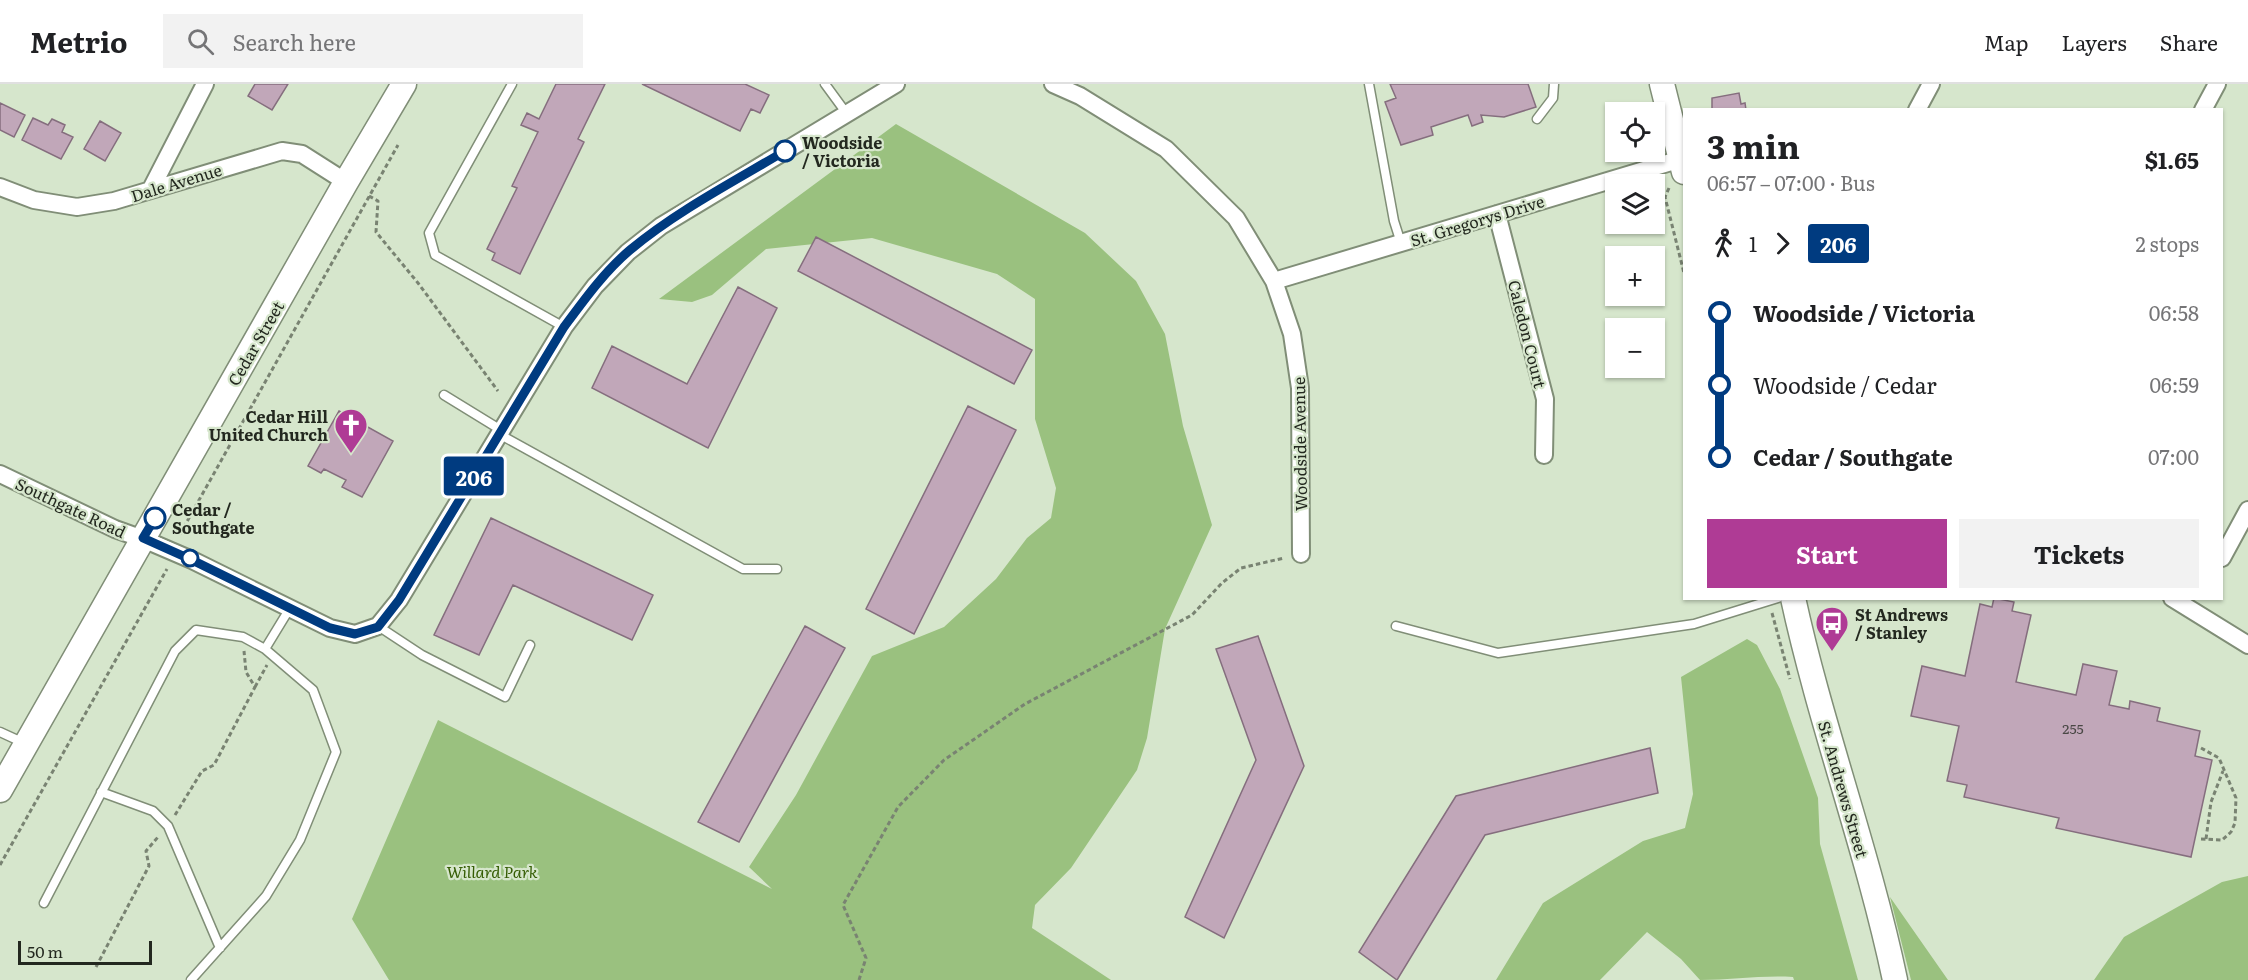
<!DOCTYPE html>
<meta charset="utf-8">
<style>
body{margin:0;font-family:Literata,serif;background:#f2f2f2;color:#202124;height:100vh;display:flex;flex-direction:column;font-size:22px;white-space:nowrap}
*{box-sizing:border-box;margin:0}
p{font-size:20px;color:#757577}
.icon{flex:none;width:33px;height:33px;fill:none;stroke:currentColor;stroke-width:2;stroke-linecap:round;stroke-linejoin:round}
.map{position:relative;flex:1;overflow:hidden}
.panel{position:absolute;left:1683px;top:24px;width:540px;height:492px;display:flex;flex-direction:column;background:#fff;border-radius:0px;box-shadow:0 2px 4px #0004}
.panel>*{flex:none}
.badge{padding:0 12px;border-radius:4px;font-size:21px;line-height:39px}
.fabs{position:absolute;left:1605px;top:18px;display:grid;gap:12px}
.fabs a{display:grid;place-items:center;width:60px;height:60px;border-radius:0px;background:#fff;box-shadow:0 2px 4px #0004;font-size:30px}
.scale{position:absolute;left:18px;bottom:15px;width:134px;box-sizing:border-box;padding-left:6px;border:3px solid #23281f;border-top:0;font-size:16px;line-height:21px;white-space:nowrap;color:#23281f;-webkit-text-stroke:4px #d6e6cc;paint-order:stroke}
.map>.badge{position:absolute;translate:-50% -50%;box-shadow:0 0 0 3px #fff}
.legs{display:flex;align-items:center;gap:9px;height:66px;padding:0 24px;font-size:20px}
.legs p{margin-inline-start:auto}
.headline{display:flex;align-items:center;justify-content:space-between;height:102px;padding:0 24px}
h1{font-size:33px;font-weight:700;line-height:45px}
.button{display:flex;gap:12px;margin-top:auto;padding:12px 24px}
.button a{flex:1;height:69px;border-radius:0px;background:#af3b95;color:#fff;font-size:24px;font-weight:700;line-height:69px;text-align:center}
.button a+a{background:#f2f2f2;color:#202124}
ul{padding:0 24px;list-style:none}
li{display:flex;align-items:center;gap:21px;height:72px;font-size:22px}
li i{display:grid;place-items:center;width:9px;height:100%;margin:0 8px;background:currentColor}
li i::after{content:'';width:15px;height:15px;margin:-8px;border:4px solid;border-radius:50%;background:#fff}
li p{margin-inline-start:auto}
li:first-child i{background:linear-gradient(#0000 50%,currentColor 0)}
li:last-child i{background:linear-gradient(currentColor 50%,#0000 0)}
header{display:flex;align-items:center;gap:36px;box-sizing:border-box;height:84px;padding:0 30px;background:#fff;border-bottom:2px solid #e0e0e0}
header strong{font-size:28px}
nav{display:flex;gap:33px;margin-inline-start:auto;font-size:21px}
.search{width:420px;height:54px;background:#f2f2f2;display:flex;align-items:center;gap:15px;box-sizing:border-box;padding:0 21px;border-radius:0px;color:#757577;font-size:22px}
.map>svg:first-child{display:block}
.green{fill:#9ac17f}
.building{fill:#c1a7b9;stroke:#856e7e;stroke-width:1.5}
.lines{fill:none;stroke-linecap:round;stroke-linejoin:round}
.lane-casing{stroke:#808e77;stroke-width:11}
.street-casing{stroke:#808e77;stroke-width:20}
.secondary-casing{stroke:#808e77;stroke-width:27}
.path{stroke:#798372;stroke-width:3;stroke-dasharray:4.5 3;stroke-linecap:butt}
.lane{stroke:#fff;stroke-width:8}
.street{stroke:#fff;stroke-width:16}
.secondary{stroke:#fff;stroke-width:24}
.line-1-casing{stroke:#fff;stroke-width:14}
.line-1{stroke:#003b80;stroke-width:9}
.stop-1-dot{fill:#fff;stroke:#003b80;stroke-width:3}
.labels{text-anchor:middle;dominant-baseline:central;stroke-width:4.5;stroke-linejoin:round;paint-order:stroke}
.number-label{font-size:14px;fill:#4a4846}
.stop-label{font-size:16px;font-weight:bold;fill:#23281f;stroke:#d6e6cc;text-anchor:start}
.street-label{font-size:16px;fill:#23281f;stroke:#d6e6cc}
.poi-label{font-size:16px;font-weight:bold;fill:#23281f;stroke:#d6e6cc;text-anchor:end}
.park-label{font-size:16px;font-style:italic;fill:#355d04;stroke:#d6e6cc}
</style>
<header>
<strong>Metrio</strong>
<div class="search"><svg class="icon" aria-label="search" viewBox="0 0 24 24"><circle cx="10" cy="10" r="6"/><path d="M15 15l6 6"/></svg>Search here</div>
<nav><a>Map</a><a>Layers</a><a>Share</a></nav>
</header>
<div class="map">
<svg width="2248" height="896" viewBox="0 0 2248 896">
<rect width="100%" height="100%" fill="#d6e6cc"/>
<path class="green" d="M896 40 1085 149 1136 197 1165 250 1183 342 1212 441 1165 545 1147 654 1137 686 1071 784 1035 821 1032 844 1111 896H389L352 835 438 636 772 805 749 783 796 711 872 572 944 543 996 495 1027 454 1051 434 1056 404 1035 335V215L997 190 872 154 766 165 712 211 692 218 659 215Z
M1747 555 1757 561 1780 605 1818 714 1820 760 1858 896H1794L1793 893C1762 891 1731 896 1700 896L1681 875 1647 848 1600 896H1496L1543 819 1643 757 1685 744 1693 710 1681 593Z
M2248 792V896H2094L2124 853 2222 798Z
M1890 813 1948 896H1911Z"/>
<path class="building" d="M255 0H288L272 26 248 12Z
M556 0H605L578 55 584 58 520 190 492 176 495 169 487 165 517 104 512 102 538 48 521 41 527 29 539 35Z
M642 0H745L769 11 760 29 751 25 740 47Z
M1390 0H1528L1536 23 1504 33 1481 31 1483 38 1472 42 1468 31 1431 43 1433 51 1401 61 1385 18 1396 14Z
M1739 9 1741 20 1745 19 1746 26H1712V14Z
M0 19 25 31 14 53 0 46Z
M33 34 48 41 52 35 65 41 62 48 73 53 61 75 22 56Z
M100 37 121 49 105 77 84 65Z
M816 153 1032 266 1014 300 798 187Z
M738 203 777 224 708 364 592 304 612 262 687 300Z
M968 322 1016 346 914 550 866 525Z
M339 327 393 357 362 413 342 403 346 396 324 385 321 389 308 382Z
M491 434 653 511 632 556 513 501 479 571 434 551Z
M1994 514 2014 518 2012 527 2031 531 2016 598 2076 611 2083 580 2117 587 2109 621 2129 625 2130 617 2160 624 2157 637 2200 647 2195 672 2212 676 2191 773 2056 744 2059 734 1964 713 1967 701 1947 697 1959 642 1911 632 1922 582 1965 592 1980 520 1992 523Z
M805 542 845 564 739 758 698 738Z
M1258 552 1304 682 1224 854 1185 833 1256 676 1216 565Z
M1650 664 1658 709 1485 751 1397 896 1359 868 1456 712Z"/>
<g class="lines">
<defs>
<path id="lane" d="M512 0 429 149 435 171 564 243
M825 0 847 30
M1369 0 1394 137 1401 159
M1537 35 1553 14 1554 0
M444 311 501 346
M499 350 743 485H777
M378 542 422 571 505 613 530 561
M1396 542 1498 569 1694 540 1778 514
M265 565 290 524
M0 648 24 659
M101 708 153 727 168 742 220 864
M44 819 175 567 196 546 243 553 265 565 313 606 336 668 300 756 266 812 191 896"/>
<path id="street" d="M1053 0 1080 12 1166 65 1236 134 1274 197 1292 250 1300 304 1301 470
M1917 26 1931 0
M2203 26 2217 0
M0 103 34 116 77 123 114 117 282 67 302 70 346 98
M151 105 205 0
M1497 130 1545 315 1544 371
M1274 197 1681 75
M0 390 115 445 143 455 192 476 330 544 355 550 378 542 399 516 564 243 595 202 628 168 661 142 896 0
M2222 474 2248 426
M2172 514 2248 561"/>
<path id="secondary" d="M1662 0 1684 88
M1793 514C1821 643 1868 767 1895 896
M0 706 346 98 404 0"/>
</defs>
<use href="#lane" class="lane-casing"/>
<use href="#street" class="street-casing"/>
<use href="#secondary" class="secondary-casing"/>
<path class="path" d="M1669 104 1665 113 1684 189
M369 112 378 117 376 148 418 199 498 307
M180 450 398 61
M1772 529 1790 595
M255 603 267 581
M175 731 202 687 214 681 255 603 246 588 244 567
M2201 755 2222 756 2231 748 2235 739 2236 714 2219 674 2201 664
M2206 755 2211 718 2223 687
M0 781 167 485
M96 883 149 782 146 767 158 753
M859 896 866 874 843 821 898 723 944 676 1025 620 1192 531 1222 499 1241 484 1284 474"/>
<use href="#lane" class="lane"/>
<use href="#street" class="street"/>
<use href="#secondary" class="secondary"/>
</g>
<g class="lines">
<defs>
<path id="line-1" d="M155 434 143 454 192 476 330 544 355 550 378 543 399 516 564 243C584 216 604 188 630 166 677 127 733 98 785 67"/>
</defs>
<use href="#line-1" class="line-1-casing"/>
<use href="#line-1" class="line-1"/>
</g>
<defs>
<symbol id="church-pin" viewBox="-11 -11 22 30"><path d="M0 17L-7.5 6A9.5 9.5 0 1 1 7.5 6Z" fill="#af3b95" stroke="#d6e6cc"/><path d="M-1.2-6h2.4v3.5h3.3v2.4h-3.3V6h-2.4V-.1h-3.3v-2.4h3.3Z" fill="#fff"/></symbol>
<symbol id="bus-pin" viewBox="-11 -11 22 30"><path d="M0 17L-7.5 6A9.5 9.5 0 1 1 7.5 6Z" fill="#af3b95" stroke="#d6e6cc"/><path d="M-5-6H5V4H4V6H2V4H-2V6H-4V4H-5ZM-3.5-4V0h7V-4ZM-3.5 1.2v1.5H-2V1.2ZM2 1.2v1.5H3.5V1.2Z" fill="#fff"/></symbol>
</defs>
<g fill-rule="evenodd">
<use href="#church-pin" x="332" y="322" width="38" height="52"/>
<use href="#bus-pin" x="1813" y="520" width="38" height="52"/>
</g>
<g class="stop-1-dot">
<circle cx="785" cy="67" r="10"/>
<circle cx="155" cy="434" r="10"/>
<circle cx="190" cy="474" r="8"/>
</g>
<g class="labels">
<g class="number-label">
<text x="2073" y="644">255</text>
</g>
<g class="stop-label">
<text x="802" y="58">Woodside<tspan x="802" dy="18">/ Victoria</tspan></text>
<text x="172" y="425">Cedar /<tspan x="172" dy="18">Southgate</tspan></text>
</g>
<g class="street-label">
<text transform="translate(176 98) rotate(-17)">Dale Avenue</text>
<text transform="translate(1477 136) rotate(-17)">St. Gregorys Drive</text>
<text transform="translate(1528 250) rotate(76)">Caledon Court</text>
<text transform="translate(255 259) rotate(-60)">Cedar Street</text>
<text transform="translate(1299 360) rotate(-91)">Woodside Avenue</text>
<text transform="translate(71 423) rotate(25)">Southgate Road</text>
<text transform="translate(1844 705) rotate(74)">St. Andrews Street</text>
</g>
<g class="poi-label">
<text x="328" y="332">Cedar Hill<tspan x="328" dy="18">United Church</tspan></text>
<text x="1855" y="530" text-anchor="start">St Andrews<tspan x="1855" dy="18">/ Stanley</tspan></text>
</g>
<g class="park-label">
<text x="492" y="787">Willard Park</text>
</g>
</g>
</svg>
<div class="fabs">
<a><svg class="icon" aria-label="locate" viewBox="0 0 24 24"><circle cx="12" cy="12" r="6"/><path d="M12 2v4M12 18v4M2 12h4M18 12h4"/></svg></a>
<a><svg class="icon" aria-label="layers" viewBox="0 0 24 24"><path d="M12 4l9 5-9 5-9-5zM3 14l9 5 9-5"/></svg></a>
<a>+</a>
<a>−</a>
</div>
<div class="scale">50 m</div>
<b class="badge" style="left:474px;top:392px;background:#003b80;color:#fff">206</b>
<section class="panel">
<div class="headline"><div><h1>3 min</h1><p>06:57 – 07:00 · Bus</p></div><b>$1.65</b></div>
<div class="legs"><svg class="icon" aria-label="walk" viewBox="0 0 24 24"><circle cx="13" cy="4" r="2"/><path d="M13 8l-2 6 4 7M11 14l-3 7M7 12l3-4h3l4 4"/></svg>1<svg class="icon" aria-label="forward" viewBox="0 0 24 24"><path d="M9 5l7 7-7 7"/></svg><b class="badge" style="background:#003b80;color:#fff">206</b><p>2 stops</p></div>
<ul>
<li><i style="color:#003b80"></i><b>Woodside / Victoria</b><p>06:58</p></li>
<li><i style="color:#003b80"></i><span>Woodside / Cedar</span><p>06:59</p></li>
<li><i style="color:#003b80"></i><b>Cedar / Southgate</b><p>07:00</p></li>
</ul>
<div class="button"><a>Start</a><a>Tickets</a></div>
</section>
</div>
